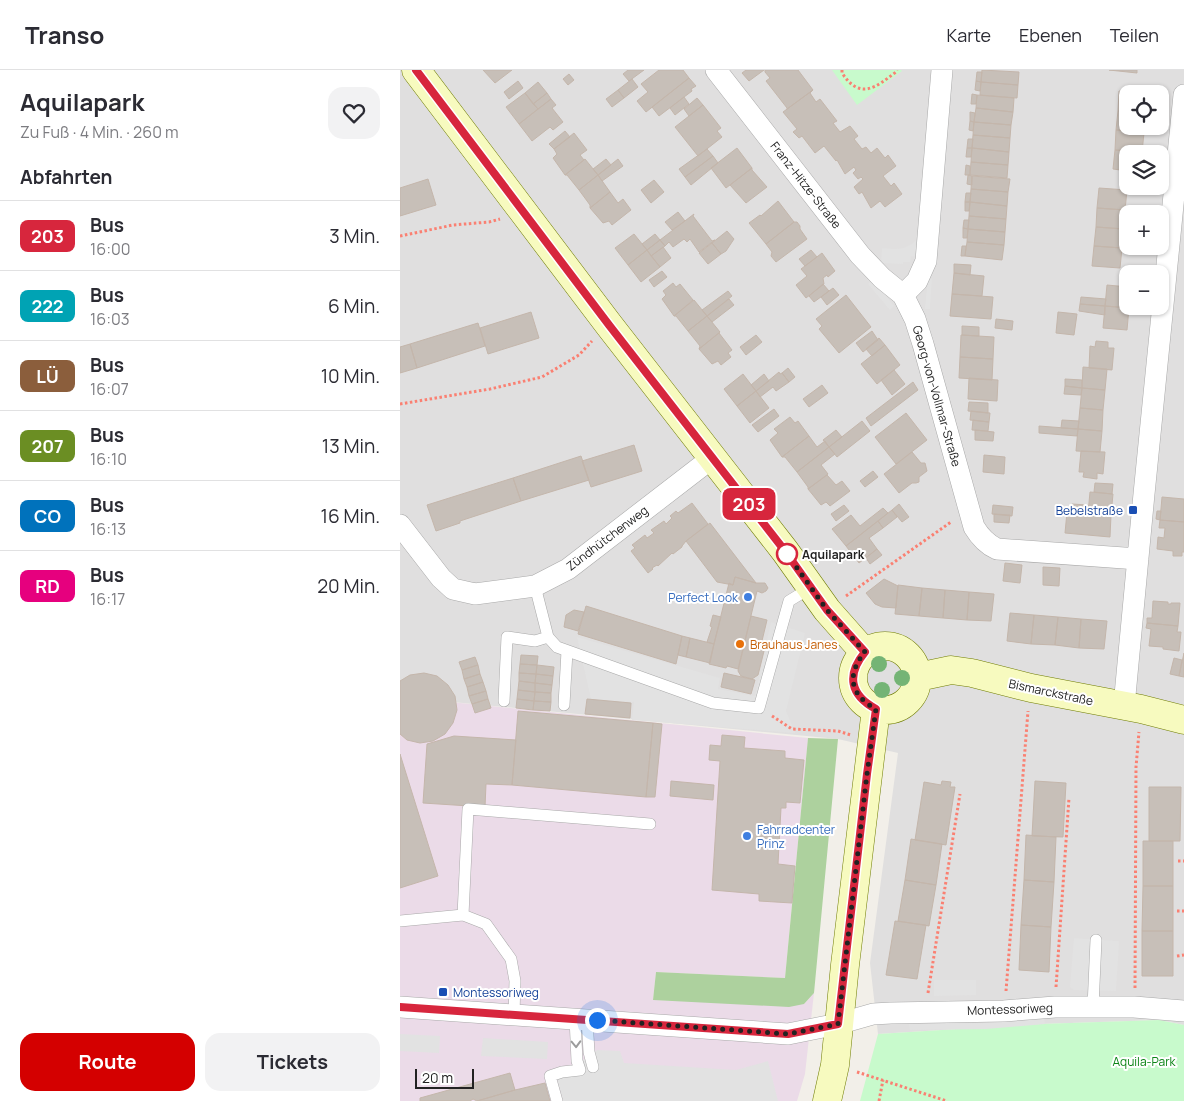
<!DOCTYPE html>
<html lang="de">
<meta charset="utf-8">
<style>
body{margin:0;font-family:Manrope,sans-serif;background:#f2f2f3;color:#2b2b33;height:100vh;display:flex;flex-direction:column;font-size:19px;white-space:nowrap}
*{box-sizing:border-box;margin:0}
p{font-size:16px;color:#7c7c81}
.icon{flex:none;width:28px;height:28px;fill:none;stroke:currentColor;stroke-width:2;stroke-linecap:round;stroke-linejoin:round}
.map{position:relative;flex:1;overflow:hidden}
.side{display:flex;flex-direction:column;background:#fff;width:400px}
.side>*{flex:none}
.badge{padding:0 10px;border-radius:8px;font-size:18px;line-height:32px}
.tools{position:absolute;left:719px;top:15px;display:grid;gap:10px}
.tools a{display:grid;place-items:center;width:50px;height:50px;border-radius:10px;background:#fff;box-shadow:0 1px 4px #0004;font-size:25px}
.scale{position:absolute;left:15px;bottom:12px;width:59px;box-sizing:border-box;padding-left:5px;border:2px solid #222;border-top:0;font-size:14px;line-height:18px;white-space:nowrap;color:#222;-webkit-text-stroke:4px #fff;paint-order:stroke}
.you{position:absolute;width:25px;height:25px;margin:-12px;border:4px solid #fff;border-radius:50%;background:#1a73e8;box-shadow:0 0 0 8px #1a73e833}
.map>.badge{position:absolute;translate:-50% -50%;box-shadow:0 0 0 2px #fff}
h2{padding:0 20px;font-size:19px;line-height:45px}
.round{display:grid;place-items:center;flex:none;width:52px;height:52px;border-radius:15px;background:#f2f2f3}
.summary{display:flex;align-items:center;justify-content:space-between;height:85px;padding:0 20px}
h1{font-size:24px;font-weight:700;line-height:38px}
.primary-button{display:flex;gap:10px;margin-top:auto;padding:10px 20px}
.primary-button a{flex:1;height:58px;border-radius:15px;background:#d40000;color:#fff;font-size:20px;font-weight:700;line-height:58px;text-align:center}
.primary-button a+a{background:#f2f2f3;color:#2b2b33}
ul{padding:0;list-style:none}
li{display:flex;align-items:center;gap:15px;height:70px;padding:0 20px;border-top:1px solid #e1e1e2}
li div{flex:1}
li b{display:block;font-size:19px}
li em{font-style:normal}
li .badge{min-width:55px;font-weight:700;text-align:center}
header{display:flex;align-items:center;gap:30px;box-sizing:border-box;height:70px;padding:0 25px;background:#fff;border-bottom:1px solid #e1e1e2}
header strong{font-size:24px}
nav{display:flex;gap:28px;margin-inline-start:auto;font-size:18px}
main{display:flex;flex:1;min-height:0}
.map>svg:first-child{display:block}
.residential{fill:#e0dfdf;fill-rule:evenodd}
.industrial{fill:#ebdbe8}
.forest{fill:#add19e}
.park{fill:#c8facc}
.parking{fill:#e2e2e2}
.building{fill:#c7bfb8;stroke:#c4b6ab}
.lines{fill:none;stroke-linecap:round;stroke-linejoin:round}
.lane-casing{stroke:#a9a9a9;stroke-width:12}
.street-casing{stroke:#a9a9a9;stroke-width:22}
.secondary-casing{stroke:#707d05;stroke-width:29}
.path{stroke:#fa8072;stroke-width:3;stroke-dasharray:2.5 2.5;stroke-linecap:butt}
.lane{stroke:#fff;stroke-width:11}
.street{stroke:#fff;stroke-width:21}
.secondary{stroke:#f7fabf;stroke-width:28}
.tree{fill:#74b475}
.oneway{stroke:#9c9c9c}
.line-casing{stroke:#fff;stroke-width:11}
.line{stroke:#d7263d;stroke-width:8}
.walk{stroke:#222;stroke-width:5;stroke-dasharray:0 9}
.transit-dot{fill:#1a4fb4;stroke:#fff;stroke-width:2}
.stop-dot{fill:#fff;stroke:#d7263d;stroke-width:2.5}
.shop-dot{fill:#3f7fe0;stroke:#fff;stroke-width:2}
.food-dot{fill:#e8710a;stroke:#fff;stroke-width:2}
.labels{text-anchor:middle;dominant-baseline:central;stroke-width:4;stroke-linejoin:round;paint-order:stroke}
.street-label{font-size:12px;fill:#222;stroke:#fff}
.transit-label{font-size:12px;fill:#164399;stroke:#fff;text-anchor:end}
.stop-label{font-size:12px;font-weight:bold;fill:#222;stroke:#fff;text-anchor:start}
.shop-label{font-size:12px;fill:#366cbe;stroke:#fff;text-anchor:end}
.food-label{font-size:12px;fill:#c56008;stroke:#fff;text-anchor:start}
.park-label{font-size:12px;fill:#0c8416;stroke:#fff}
</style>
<header>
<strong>Transo</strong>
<nav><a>Karte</a><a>Ebenen</a><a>Teilen</a></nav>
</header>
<main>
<section class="side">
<div class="summary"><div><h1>Aquilapark</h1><p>Zu Fuß · 4 Min. · 260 m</p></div><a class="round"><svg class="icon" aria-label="heart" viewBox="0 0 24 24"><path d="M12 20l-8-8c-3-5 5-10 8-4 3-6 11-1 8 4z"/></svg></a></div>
<h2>Abfahrten</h2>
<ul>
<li><span class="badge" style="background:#d7263d;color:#fff">203</span><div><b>Bus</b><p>16:00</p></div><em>3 Min.</em></li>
<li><span class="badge" style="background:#00a3b4;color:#fff">222</span><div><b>Bus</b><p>16:03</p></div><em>6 Min.</em></li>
<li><span class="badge" style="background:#8b5e3c;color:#fff">LÜ</span><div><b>Bus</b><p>16:07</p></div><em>10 Min.</em></li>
<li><span class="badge" style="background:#6b8e23;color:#fff">207</span><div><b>Bus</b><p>16:10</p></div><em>13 Min.</em></li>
<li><span class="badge" style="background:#0072bc;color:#fff">CO</span><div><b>Bus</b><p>16:13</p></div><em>16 Min.</em></li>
<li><span class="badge" style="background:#e6007e;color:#fff">RD</span><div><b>Bus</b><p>16:17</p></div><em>20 Min.</em></li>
</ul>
<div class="primary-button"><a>Route</a><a>Tickets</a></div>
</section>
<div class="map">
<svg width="784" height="1031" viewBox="0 0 784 1031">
<rect width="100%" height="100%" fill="#f2efe9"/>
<path class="residential" d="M0 0H784V955L759 950 640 954 478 964 470 893 498 683 438 669 0 627ZM728 24H760V56H728ZM728 84H760V116H728ZM728 144H760V176H728ZM728 204H760V236H728Z"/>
<path class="industrial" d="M0 627 408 668 385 908 256 902 253 930 404 934 414 923 405 1004 397 1031H0Z"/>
<path class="forest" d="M408 668 438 669 414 923 404 934 389 937 253 930 256 902 385 908Z"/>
<path class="park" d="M432 0H501L502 1 457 35Z
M759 950 784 955V1031H460L478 964 640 954Z"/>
<path class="parking" d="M520 166 518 187 511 186 510 192H503V194L481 193 482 178 497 179 504 178 512 174Z
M528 208 532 209 530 239H525Z
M473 210 494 236 490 240 468 214Z
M371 552 405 563 386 641 395 663 232 650 234 632 191 629 177 567 320 608 318 619 355 626Z
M674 868 719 871 716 921 674 920 670 917Z
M534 910H576V925L534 926Z
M644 948 645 954 586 959 510 960 509 954 585 953Z
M0 964 40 966 39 983 0 981Z
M83 968 148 972 147 989 81 986Z
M197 980 220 981 224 993 336 1000 368 991 378 1031H163L157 1009Z"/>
<path class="building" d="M83 0H112L95 13Z
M228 0H244L229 11 223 4Z
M259 0H283L289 8 246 42 237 31 248 22 241 14Z
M346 0H364L349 11 342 3Z
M365 0H398L413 20 387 39V38L366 11 370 8 365 2Z
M582 0 619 2 618 15 581 12Z
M709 0H737V3Z
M577 2H582L581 12 576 11Z
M169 4 174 10 168 15 163 9Z
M289 8 296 16 291 19 292 21 259 46 252 37Z
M232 9 238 17 224 28 218 20Z
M118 11 123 18 109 29 104 22Z
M576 11 581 12 580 21 575 20Z
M138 12 147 23 133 34 125 23Z
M581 12 618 15 617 28 580 25Z
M218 20 224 28 212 37 206 29Z
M413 20 410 23 416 32 420 29 437 51 433 53 440 62 450 56 458 66 454 69 462 79 466 77 471 83 477 78 485 88 488 85 496 96 483 106 491 116 494 113 502 124 485 137 480 131 471 138 462 122 459 124 454 117 463 109 461 107 458 109 453 103 456 100 454 97 445 104 437 90 436 91 424 76 415 83 402 66 399 68 393 62 397 59 383 42Z
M719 21 747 24H728V42L718 41Z
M125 23 138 39 119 54 106 37Z
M147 23 151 29 138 39 133 34Z
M572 24 577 25 576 34H571Z
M577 25 614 28 613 42 576 38Z
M284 27 289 34 275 45 270 38Z
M297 28 303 35 289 46 284 39Z
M151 29 156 35 152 38 163 52 153 60 150 57 132 71 119 54Z
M303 35 321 58 317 61 322 67 298 86 275 57Z
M576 38 613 42 611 55 574 52Z
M718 41 728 42V56H745L744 63 716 60Z
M570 42 575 43 574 52 570 51Z
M570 51 574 52 573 61 569 60Z
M574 52 611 55 610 68 573 65Z
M716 60 744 63 742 82 715 80Z
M165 61 170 67 154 79 149 74Z
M174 63 187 80 180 85 184 90 165 105 153 88 157 84 154 79Z
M573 65 610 68 609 82 572 78Z
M568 69H573L572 78H567Z
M337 78 352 98 326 118 311 98Z
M567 78H572L571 87H566Z
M572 78 609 82 608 95 571 92Z
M307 79 313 86 285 107 279 99Z
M715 80 742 82V84H728V101L713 99Z
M313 86 318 93 291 115 285 107Z
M185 89 198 105 179 120 167 105H165Z
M206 89 211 95 198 105 193 99Z
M218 89 223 96 202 111 198 105Z
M571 92 608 95 607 108 570 105Z
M566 95 570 96V105H565Z
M352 98V100L367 117 346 133 330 115Z
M198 105 210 122 190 138V135L179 120Z
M568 105 572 106V115L567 114Z
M572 106 610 109 608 122 571 119Z
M28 109 36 135 0 146V118Z
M254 110 264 122 251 133 241 120Z
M699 118 727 120 725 140 697 138Z
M571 119 608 122 607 136 570 132Z
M210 122 218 133 223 129 231 140 212 155 209 151 203 153 190 138Z
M566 123H571L570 132H565Z
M378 131 394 152 366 174 349 153 360 145 361 146Z
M565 132H570L569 141H565Z
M570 132 607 136 606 149 569 146Z
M697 138 725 140 724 159 696 157Z
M278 142 285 151 272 160 265 152Z
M294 144 293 146 312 171 315 170 299 182 290 169 287 172 284 169 273 177 269 172 265 176 260 170Z
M569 146 606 149 605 162 568 159Z
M564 150H569L568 159 563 158Z
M394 152H397L400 156V159L407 169 376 192 371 186 372 182 366 174Z
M696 157 724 159 722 178 694 176Z
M563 158 568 159 567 168H563Z
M568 159 605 162 604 175 567 172Z
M327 161 334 169 326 181 321 184 312 173Z
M234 164 247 180 228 195 215 178Z
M255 164 260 170 247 180 242 174Z
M260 170 265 176 251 186 247 180Z
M567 172 604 175 602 190 565 186Z
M312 173 321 184 308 194 299 183Z
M562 176H566L565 186H561Z
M694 176 722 178 720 198 692 196Z
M263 177 271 188 260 197 251 186Z
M247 180 260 197 241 212 228 195Z
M411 180 417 187 405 196 399 189Z
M422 183 435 201 428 207 427 205 423 208 424 214 406 228 396 215 407 206 401 199Z
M554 194 571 195 570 205 554 203Z
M262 201 267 207 254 217 249 210Z
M554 203 584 206 582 226 552 224Z
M273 213 276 217 280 214 293 230 274 246 262 229 266 225 263 221Z
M423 214 429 221 414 232 409 226Z
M707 215 728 217V236H729V238L705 236Z
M433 218 439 225 427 235 421 227Z
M328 221 332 226 307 246 302 240Z
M552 224 593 227 591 249 550 246Z
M446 225 471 257 439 283 419 259 422 256 416 249Z
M681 227 706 229 705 236 680 234Z
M329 229 334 235 312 252 307 246Z
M294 230 307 246 288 261 276 246H274Z
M680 234 705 236V245L679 241Z
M705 236 729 238 727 260 703 258Z
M131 242 139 268 88 284 80 258Z
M658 242 677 244 674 265 656 263Z
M307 246 320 262 299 279 300 276 288 261Z
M596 249 613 251 612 260 595 258Z
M78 253 85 276 17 298 10 274Z
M562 256 579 257V266L562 265Z
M472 261 478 270 463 282 456 273Z
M319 263 332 280 328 283 331 287 321 295 318 291 312 294 299 279Z
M356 265 362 272 346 285 340 277Z
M561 265 594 267 593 289 560 287Z
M479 268 485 275 472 286 466 279Z
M696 271 708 272V278H714L712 300 689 298 690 276 695 277Z
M10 274 17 298 0 303V277Z
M485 275 500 295 477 314 461 294Z
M560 287 593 289 592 310 559 308Z
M683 297 707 299 705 320 682 318Z
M388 298 395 307 389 312 382 303Z
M494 300 505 314 492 325 481 310Z
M379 302 380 304 382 303 389 312 376 321 373 317 360 327 356 321Z
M343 304 356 321 337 336 324 319Z
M364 304 369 311 356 321 351 315Z
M569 308 598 310 597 331 568 329Z
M665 309 682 310V318L665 316Z
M513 312 518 320 471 356 466 348Z
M422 315 428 323 409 337 403 329Z
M665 316 682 318 681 325 664 324Z
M682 318 705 320 703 340 680 338Z
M356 321 369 338 350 353 337 336Z
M569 332 588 333V343L568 341Z
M680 338 703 340 702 361 678 359Z
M374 339 379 346 358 362 352 355Z
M571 341 590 343 589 352 570 350Z
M506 343 527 370 496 394 475 367Z
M390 347 395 353 398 351 409 366 382 387 370 370 378 363 374 359Z
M573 350 589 352 588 361 572 360Z
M662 350 679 351 678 359 661 358Z
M462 351 470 361 437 387 429 377Z
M639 356 678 359 677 366 639 363Z
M678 359 702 361 700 382 676 381Z
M436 360 442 367 429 377 423 370Z
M575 360 594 362 593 371 575 370Z
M409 366 417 377 425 371 429 377 397 402 385 387H382Z
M234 375 242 401 191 417 182 391Z
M429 377 435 384 421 395 428 404 408 419V417L397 402Z
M681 381 705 382 703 404 697 403V409L683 407 684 402H679Z
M512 382 521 393H525L527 401 519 407V412L516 413H512L499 423 484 404Z
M584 385 605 387 604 404 583 402Z
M181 386 189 410 121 431 113 408Z
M473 401 478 407 465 417 460 411Z
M427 405 436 415 442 411 450 421 430 436 426 432 421 435 408 419Z
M113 408 121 431 60 451V453L36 461 27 435Z
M695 413 713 414 712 424 694 422Z
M690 422 713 424 711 445 688 443Z
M762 427 784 429V452L760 450Z
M292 433 308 454 286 471 282 476V477L273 484 272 483 258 496 257 495 252 498 253 499 248 503 231 481 235 478 232 475 245 465 247 468 254 463 251 460 264 451 266 454 272 448 270 446 276 441 278 443Z
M499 434 509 447 502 452 492 440Z
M672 434 688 435V443L671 442Z
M444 435 449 441 436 451 431 444Z
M593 435 613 437 612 446 592 444Z
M483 438 488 443 446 476 432 459 451 445 460 456Z
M492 440 497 447 483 458 478 451Z
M757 441H761L760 450 784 452V482H782V486H773V481L757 479 758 467 764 468 765 458H759L760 450 756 449Z
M667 442 711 445 710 467 665 463Z
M594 444 610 445 609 453 594 452Z
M478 451 483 458 469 468 477 479 459 493 446 476Z
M310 453 356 513 335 507 333 515 317 512 286 471Z
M477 479 482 485 470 494 466 488Z
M605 493 622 495 620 513 603 511Z
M643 497 660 498 659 516 643 515Z
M335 507 356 513H365L368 518 366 521 362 523 357 521 338 599 327 596 326 598 309 594 329 513 333 515Z
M484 509 498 516 496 538 482 537 475 534 466 523Z
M498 515 522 518 519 546 495 544Z
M522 518 545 520 543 548 519 546Z
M545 520 569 522 567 550 543 548Z
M569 522 594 524 591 551 567 550Z
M753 531 768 532V534H771V533H780L778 556 747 553V548H752Z
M186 536 282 566 276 594 178 564Z
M174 540 184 542 178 561 164 557 166 545Z
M610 543 634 545 631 574 607 571Z
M313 545 321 547 314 574 307 572 312 557 310 556Z
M634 545 658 547 655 575 631 574Z
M351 546 367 550 361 575 364 581 358 605 352 609 341 606 338 601Z
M658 547 681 549 679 578 655 575Z
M681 549 707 551 704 579 679 578Z
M747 553 778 556 777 562H781L779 581 763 579V577L749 576 751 559 746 558Z
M282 566 290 568 286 587 278 585Z
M290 568 314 574 310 593 286 587Z
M784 583V607L779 606Z
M121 585 138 586 137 595 120 594Z
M75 587 78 595 62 600 59 592Z
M774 588 782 590 779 606 770 604Z
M120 594 137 595 136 604 119 603Z
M78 595 80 604 64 609 62 600Z
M137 595 154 597 153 606 136 604Z
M24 603 37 606 48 615 55 626 57 640 53 653 45 664 33 671 20 673 7 670 0 664V611L10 605Z
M119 603 136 604 135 613 119 611Z
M324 603 355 610 351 624 321 617Z
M80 604 83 612 67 617 64 609Z
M136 604 153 606 152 615 135 613Z
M119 611 135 613V622L118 620Z
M83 612 86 621 69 626 67 617Z
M135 613 152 615 151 623 135 622Z
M118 620 135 622 134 631 117 629Z
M86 621 88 629 72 634 69 626Z
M135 622 151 623V632L134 631Z
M88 629 91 638 75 643 72 634Z
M117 629 134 631 133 640 116 638Z
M187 629 231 633 230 648 185 644Z
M134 631 151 632 150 641 133 640Z
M118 641 253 653 246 727 112 715Z
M253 653 262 654 255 727H246Z
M322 665 345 667 344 678 385 681V688L404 690 400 733 386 732V738H381L378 794 395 796 392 833 359 831V824L312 820 320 691 309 690 310 675 321 676Z
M54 666 116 670 112 715 86 714 85 737 23 733 27 674Z
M0 684 38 806 0 818Z
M271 711 314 715 313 730 270 726Z
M542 711 551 712 550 717H555L546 775 515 770 524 712 541 715Z
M635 711 666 713 663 767 632 766Z
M749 717H781L780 771H749Z
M626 765 656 767 654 812 624 810Z
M511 769 542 774 536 815 505 810Z
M743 771H773V816H743Z
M505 810 536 815 529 856 498 851Z
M624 810 654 812 651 857 621 855Z
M743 816H773V861H742Z
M495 851 526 855 517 909 486 905Z
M621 855 651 857 649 902 619 900Z
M742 861H773V906H742Z
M110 1003 115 1020 77 1031 73 1029 70 1031H20V1028Z
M145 1013 150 1031H77L115 1020Z"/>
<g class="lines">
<defs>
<path id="lane" d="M135 516 148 567 157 577 313 633 359 638 389 531 402 523 412 519
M104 631 107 567 135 571 148 567
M164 635 167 581
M63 845 68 739 250 754
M0 851 63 845 86 854 111 889 115 911 114 944
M693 937 696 870
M187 949 189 982 193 997
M157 1031 150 1006 162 1002 180 1000 177 991 175 948"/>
<path id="street" d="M316 0 460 185 482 208 503 225
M542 0 526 191 517 211 503 225 515 249 523 274 574 457C580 467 586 474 597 479L738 489
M0 455 41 508 53 519 75 524 135 516 168 499 312 388
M724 636 744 424 784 25
M0 937 388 964 438 954 473 944 491 943 604 941 655 937H734L784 941"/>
<path id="secondary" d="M16 0 209 255 385 481 427 540 465 583
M453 608a32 32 0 1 1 64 0a32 32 0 1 1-64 0Z
M518 607 551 600 572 603 631 618 741 639 784 650
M427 1031 435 995 445 895 476 639"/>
</defs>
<use href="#lane" class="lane-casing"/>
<use href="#street" class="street-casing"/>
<use href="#secondary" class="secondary-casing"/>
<path class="path" d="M442 0V3C460 30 475 18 496 2L497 0
M0 166 53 155 89 152 100 149
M0 334 90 319 142 307 179 285 192 271
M446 526 551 452
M372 646 392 659 438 661 451 665
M778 791H784
M777 841H784
M777 886 784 885
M656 917 669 728
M735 918 736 697 739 662
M606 921 628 641
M528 923 560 724
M457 1002 547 1031
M479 1031 483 1010"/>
<use href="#lane" class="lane"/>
<use href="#street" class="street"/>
<use href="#secondary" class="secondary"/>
</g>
<g class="tree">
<circle cx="479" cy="594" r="8"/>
<circle cx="502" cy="608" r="8"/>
<circle cx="482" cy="620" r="8"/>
</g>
<defs><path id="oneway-chevron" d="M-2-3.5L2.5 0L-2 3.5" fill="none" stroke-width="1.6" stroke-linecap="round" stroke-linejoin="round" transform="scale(1.25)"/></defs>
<use class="oneway" href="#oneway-chevron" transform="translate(176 974) rotate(88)"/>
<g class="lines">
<defs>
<path id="line" d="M0 937 388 964 438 954 467 704 476 639C450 625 446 605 465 582L427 540 385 481 209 255 16 0"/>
</defs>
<use href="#line" class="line-casing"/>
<use href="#line" class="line"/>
<path class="walk" d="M197 950 388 964 438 954 467 704 476 639C450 625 446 605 465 582L427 540 385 481 387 484"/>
</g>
<g class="transit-dot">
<rect x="728" y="435" width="10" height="10" rx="2.5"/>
<rect x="38" y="917" width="10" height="10" rx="2.5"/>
</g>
<circle class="stop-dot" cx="387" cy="484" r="10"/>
<g class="shop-dot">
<circle cx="348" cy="527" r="5"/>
<circle cx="347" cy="766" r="5"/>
</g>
<circle class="food-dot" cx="340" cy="574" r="5"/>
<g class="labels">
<g class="street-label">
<text transform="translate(406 115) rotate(52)">Franz-Hitze-Straße</text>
<text transform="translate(537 326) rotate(74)">Georg-von-Vollmar-Straße</text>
<text transform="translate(207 468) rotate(-37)">Zündhütchenweg</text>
<text transform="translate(651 622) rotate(12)">Bismarckstraße</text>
<text transform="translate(610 939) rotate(-2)">Montessoriweg</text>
</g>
<g class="transit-label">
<text x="723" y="440">Bebelstraße</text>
<text x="53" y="922" text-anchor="start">Montessoriweg</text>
</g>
<g class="stop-label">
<text x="402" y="484">Aquilapark</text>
</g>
<g class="shop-label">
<text x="338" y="527">Perfect Look</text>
<text x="357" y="759" text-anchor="start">Fahrradcenter<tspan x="357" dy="14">Prinz</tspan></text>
</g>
<g class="food-label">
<text x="350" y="574">Brauhaus Janes</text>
</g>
<g class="park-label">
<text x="744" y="991">Aquila-Park</text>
</g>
</g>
</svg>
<div class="tools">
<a><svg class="icon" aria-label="locate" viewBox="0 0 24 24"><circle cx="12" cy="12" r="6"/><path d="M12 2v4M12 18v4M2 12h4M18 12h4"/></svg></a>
<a><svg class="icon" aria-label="layers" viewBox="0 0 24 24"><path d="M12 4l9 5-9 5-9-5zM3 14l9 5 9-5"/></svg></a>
<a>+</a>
<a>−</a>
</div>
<div class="scale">20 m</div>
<div class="you" style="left:197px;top:950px"></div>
<b class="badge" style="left:349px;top:434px;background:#d7263d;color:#fff">203</b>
</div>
</main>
